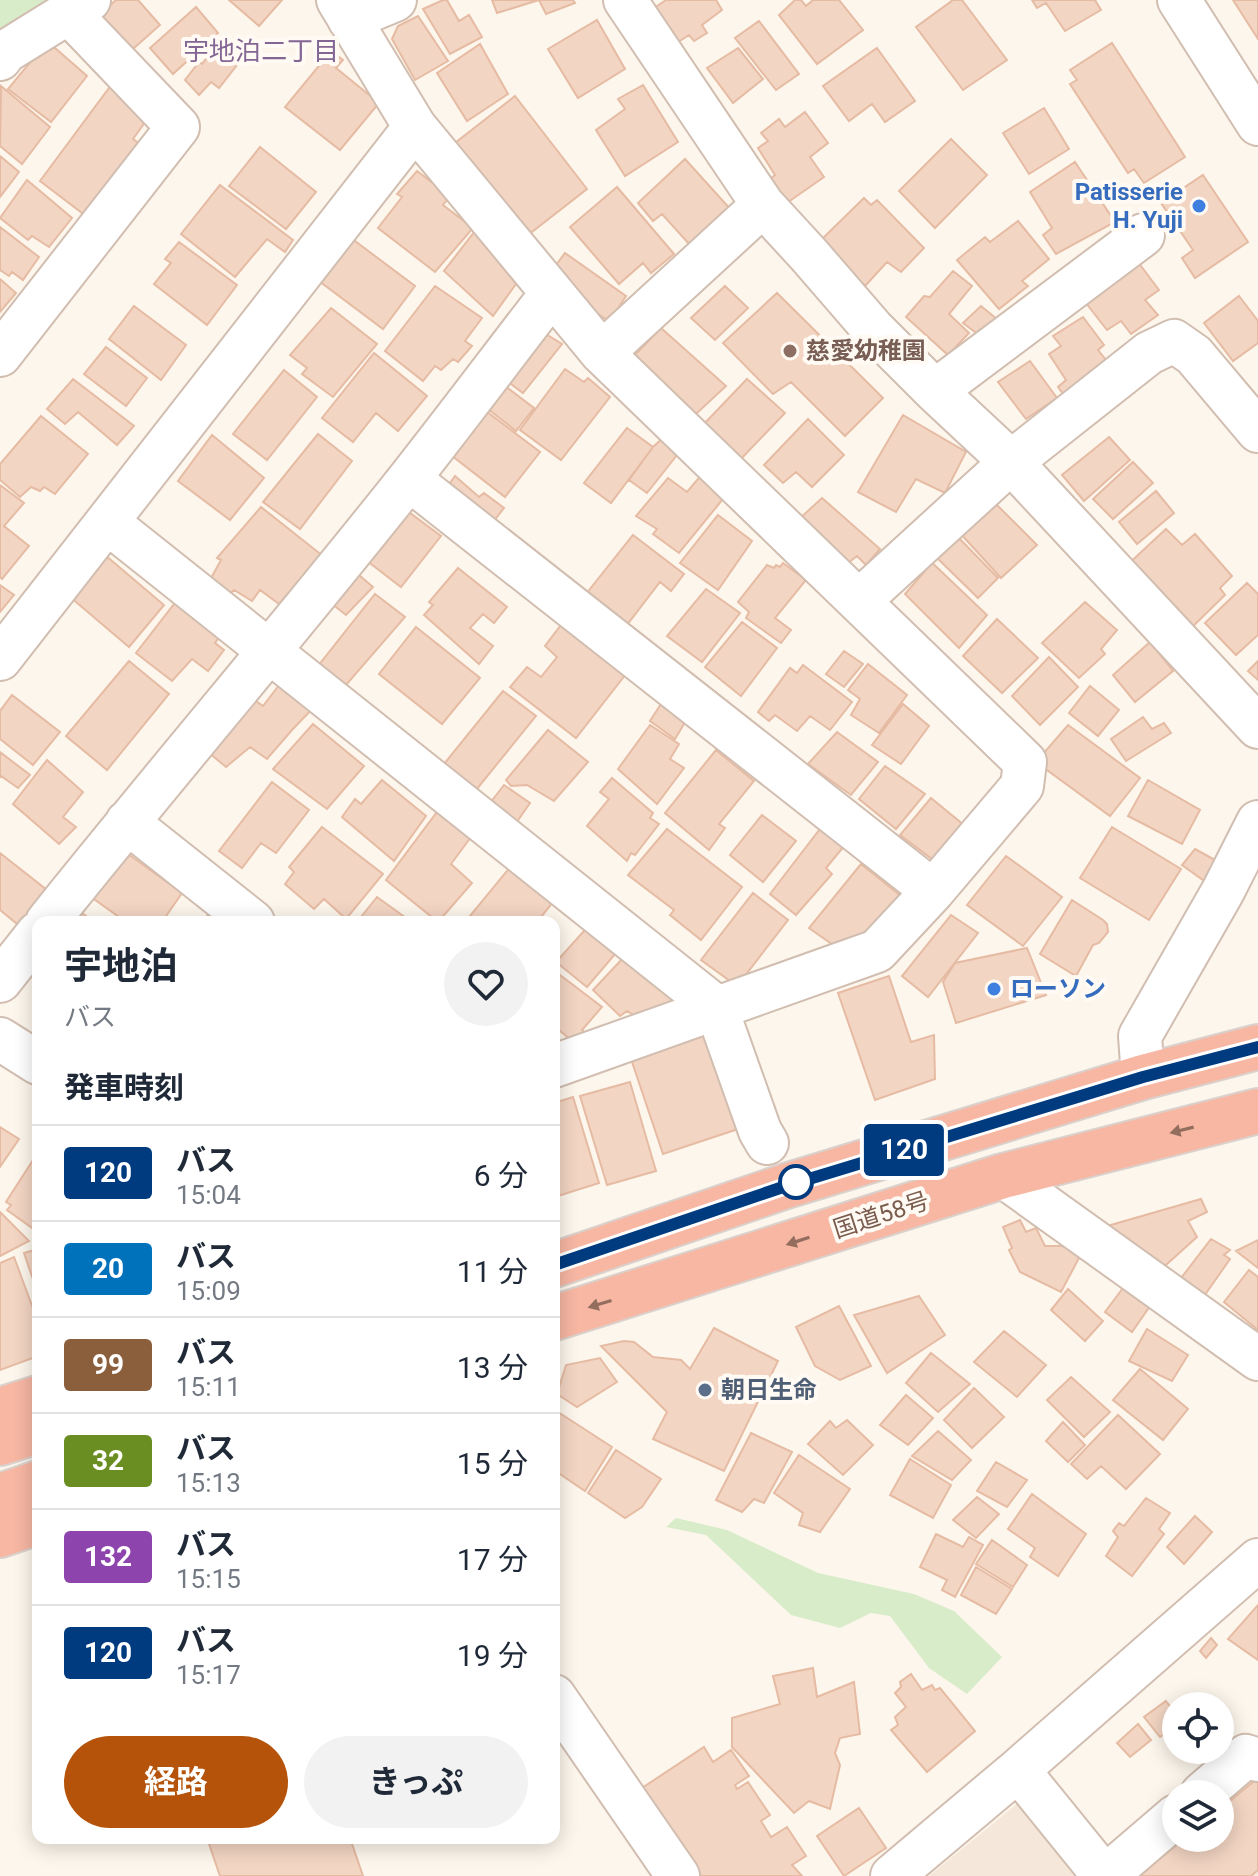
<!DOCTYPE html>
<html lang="ja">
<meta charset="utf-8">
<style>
body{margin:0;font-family:Roboto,"Noto Sans JP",sans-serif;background:#f2f2f3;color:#1f2937;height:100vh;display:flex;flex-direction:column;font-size:30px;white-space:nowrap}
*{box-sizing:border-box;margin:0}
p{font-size:26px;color:#747a83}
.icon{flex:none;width:44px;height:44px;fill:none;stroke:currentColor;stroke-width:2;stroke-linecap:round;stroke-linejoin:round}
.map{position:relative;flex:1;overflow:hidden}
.side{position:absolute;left:32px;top:916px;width:528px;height:928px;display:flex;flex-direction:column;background:#fff;border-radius:16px;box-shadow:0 4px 20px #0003}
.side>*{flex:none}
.badge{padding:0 16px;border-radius:6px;font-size:28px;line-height:52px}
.controls{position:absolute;left:1162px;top:1692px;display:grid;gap:16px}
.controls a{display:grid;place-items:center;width:72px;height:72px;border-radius:50%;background:#fff;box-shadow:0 4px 20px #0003;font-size:40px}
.map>.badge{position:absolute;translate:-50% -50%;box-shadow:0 0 0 4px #fff}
h2{padding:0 32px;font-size:30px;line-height:72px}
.round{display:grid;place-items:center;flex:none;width:84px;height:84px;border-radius:42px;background:#f2f2f3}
.summary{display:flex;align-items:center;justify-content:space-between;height:136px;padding:0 32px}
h1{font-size:38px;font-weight:700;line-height:60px}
.primary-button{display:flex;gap:16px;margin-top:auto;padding:16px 32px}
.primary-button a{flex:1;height:92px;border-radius:48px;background:#b45309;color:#fff;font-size:32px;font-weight:700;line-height:92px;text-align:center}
.primary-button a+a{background:#f2f2f3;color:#1f2937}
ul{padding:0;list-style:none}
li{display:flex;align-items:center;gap:24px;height:96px;padding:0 32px;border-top:2px solid #e0e1e3}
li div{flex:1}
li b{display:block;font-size:30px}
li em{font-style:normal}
li .badge{min-width:88px;font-weight:700;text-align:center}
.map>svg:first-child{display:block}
.residential{fill:#f5e8da}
.green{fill:#d8ecc9}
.building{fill:#f3d5c3;stroke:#e6bba3;stroke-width:2}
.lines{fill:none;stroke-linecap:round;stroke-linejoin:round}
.minor-casing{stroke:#d1beb0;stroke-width:46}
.highway-casing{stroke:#dad1cd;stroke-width:48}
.minor{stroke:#fff;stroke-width:42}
.highway{stroke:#f7b7a3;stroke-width:44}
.oneway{fill:#936e5e}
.line-casing{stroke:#fff;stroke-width:18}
.line{stroke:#003b80;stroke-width:12}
.shop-dot{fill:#3f7fe0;stroke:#fffaf3;stroke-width:3}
.education-dot{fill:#8d6e63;stroke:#fffaf3;stroke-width:3}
.stop-dot{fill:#fff;stroke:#003b80;stroke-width:4}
.service-dot{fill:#5c6f8a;stroke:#fffaf3;stroke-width:3}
.labels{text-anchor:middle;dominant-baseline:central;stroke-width:8;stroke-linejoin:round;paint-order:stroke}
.shop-label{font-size:24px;font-weight:bold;fill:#366cbe;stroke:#fffaf3;text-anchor:end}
.education-label{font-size:24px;font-weight:bold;fill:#785e54;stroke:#fffaf3;text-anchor:start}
.street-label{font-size:24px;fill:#7a5c4d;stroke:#fffaf3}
.service-label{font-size:24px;font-weight:bold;fill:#4e5e75;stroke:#fffaf3;text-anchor:start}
.neighbourhood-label{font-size:26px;fill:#846695;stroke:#fffaf3}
</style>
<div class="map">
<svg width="1258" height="1876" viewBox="0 0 1258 1876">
<rect width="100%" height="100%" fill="#fdf6ec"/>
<path class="residential" d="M1250 1736 1258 1739V1876H929L1046 1780 1102 1854 1176 1796V1838H1220V1794H1178Z"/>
<path class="green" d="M0 0H72L0 67Z
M676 1518 727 1530 818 1573 914 1594 954 1611 1002 1657 967 1694 929 1668 890 1616 871 1613 840 1628 791 1615 706 1535 666 1527Z"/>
<path class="building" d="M116 0H138L160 25 125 56 93 20Z
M229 0H282L259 26Z
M443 0H447L459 21 469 15 482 37 450 54 423 9Z
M492 0H573L575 3 546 14 539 0 497 13Z
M666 0H716L722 10 702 25 707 33 694 41 689 35 672 46 647 13Z
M795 0H801L806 6 813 0H839L863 30 817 64 779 15Z
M953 0H962L1007 60 963 90 916 27Z
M1032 0H1095L1101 10 1065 31 1046 3 1037 8Z
M1233 0H1258V40V39Z
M196 7 218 33 173 74 150 48Z
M418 16 448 61 415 80 392 39 398 26Z
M597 20 625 69 578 98 548 49Z
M759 21 799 74 776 90 735 38Z
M220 42 241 60 219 88 211 82 199 95 185 80 199 62 202 64Z
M1112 43 1185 157 1144 183 1134 169 1128 173 1070 84 1077 80 1070 70Z
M480 44 508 94 467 121 437 73Z
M46 48H55L87 76 51 122 8 89 37 54Z
M738 48 763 79 733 103 707 68Z
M877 48 915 101 885 122 872 104 849 121 823 86Z
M331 51 343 60 336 68 379 103 340 150 285 107Z
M112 84 151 114 133 139 144 147 90 219 40 181Z
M643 85 678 142 625 176 596 130 625 109 618 99Z
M1 86 50 127 22 164 0 146Z
M515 96 587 189 528 235 455 143Z
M1044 108 1069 149 1029 174 1003 133Z
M805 112 828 143 810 157 824 177 784 205 766 182 775 175 758 148 768 141 761 133 779 119 785 127Z
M951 139 987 175 935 228 899 191Z
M260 147 316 192 286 229 229 186Z
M0 156 19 172 0 197Z
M685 159 732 211 691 246 662 214 653 221 638 203Z
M1075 162 1115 222 1056 254 1043 235 1052 228 1030 192Z
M417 171 450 196 443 205 473 228 435 272 378 228 402 197 397 194Z
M1203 175 1248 242 1195 278 1182 258 1193 250 1161 203Z
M27 180 72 218 49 247 32 236 28 240 0 218Z
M220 185 293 240 285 252 267 239 235 277 181 234Z
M617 187 674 254 651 273 643 263 619 284 570 227Z
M864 198 871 205 877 200 924 248 901 272 887 262 865 286 819 242Z
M1018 221 1049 259 1022 281 1028 286 999 309 957 260 985 237 990 242Z
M0 227 39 257 23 280 12 272 9 276 0 270Z
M475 231 521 277 493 316 444 271Z
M351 238 415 286 383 329 319 281Z
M179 242 237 285 207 325 154 284 171 263 165 259Z
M565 253 626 296 610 321 585 307 553 269Z
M1135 258 1159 290 1145 300 1158 315 1131 334 1121 321 1107 330 1082 298Z
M953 271 972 286 949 314 969 333 948 355 906 317 924 296 930 297Z
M0 279 16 293 0 312Z
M435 286 482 318 465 341 472 346 458 362 453 359 441 370 435 366 423 381 385 351Z
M725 286 748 308 715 340 691 318Z
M777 293 883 398 845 436 791 382 773 394 723 343Z
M1239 296 1258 321V343L1233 361 1204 323Z
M134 306 186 345 161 380 109 339Z
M981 306 998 320 980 336 963 323Z
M331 308 377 344 333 397 302 374 307 368 290 355Z
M1083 317 1104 345 1098 350 1110 365 1069 402 1058 387 1066 380 1049 354 1061 346 1053 336Z
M661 328 726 386 696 414 634 356Z
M541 331 562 344 523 393 503 378Z
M106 347 147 378 126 406 84 374Z
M374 353 427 396 398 431 376 413 353 442 322 418Z
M1030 361 1057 398 1026 419 998 382Z
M565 369 584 382 588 378 610 397 561 460 520 430Z
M284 370 317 397 267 460 233 434Z
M73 379 134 426 117 445 78 412 65 424 47 409Z
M747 379 785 413 738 462 702 426Z
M501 383 534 408 516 431 483 405Z
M482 408 540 452 505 497 447 452Z
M903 415 966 452 945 493 916 479 896 512 858 492Z
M41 416 88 454 55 494 44 487 40 491 31 487 20 497 0 480V464Z
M808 419 844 455 812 487 796 472 783 483 764 465Z
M627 428 653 447 611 503 584 483Z
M318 434 352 461 300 529 263 502Z
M212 435 264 478 230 520 178 481Z
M665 436 681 450 647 493 629 480 653 447Z
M1109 437 1130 460 1084 501 1062 475Z
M1133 462 1153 483 1113 519 1093 499Z
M704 472 727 494 679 553 653 534 657 529 636 516 668 478 687 492Z
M455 476 479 497 484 493 504 508 489 527 443 493Z
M0 485 24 503 4 526 29 546 2 579 0 577Z
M1156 491 1174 513 1137 544 1119 522Z
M822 498 880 549 866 565 857 556 843 567 797 521Z
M993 501 1037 545 1001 578 959 532Z
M261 507 323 556 279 604 260 590 252 601 234 590 229 595 210 580 221 560 217 558Z
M402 507 441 536 401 587 362 557Z
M718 515 752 541 718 590 680 563Z
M1166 529 1182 545 1195 534 1232 576 1220 588 1225 595 1187 632 1124 568Z
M953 532 998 578 978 598 931 552Z
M633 535 684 574 671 591 660 582 623 630 582 599Z
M105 555 164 605 129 647 70 597Z
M925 556 987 615 959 648 905 594 925 571 918 563Z
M783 563 806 580 775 618 791 630 781 643 746 618 749 612 738 602 767 565 774 568 776 565 780 567Z
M458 568 507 607 494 623 483 614 470 628 493 646 479 664 424 615 433 605 429 602Z
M352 569 373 587 346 615 326 599Z
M1247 583 1258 594V635L1236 655 1205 623Z
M0 585 14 595 0 612Z
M706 589 740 613 702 662 667 636Z
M375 594 405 617 346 685 318 666Z
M178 599 222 633 215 643 224 650 208 671 192 659 172 681 136 653Z
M1085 602 1117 630 1101 649 1105 654 1079 678 1042 643Z
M997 619 1038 658 1002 693 963 656Z
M564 621 626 674 576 738 510 687 527 667 541 677 557 657 545 646Z
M742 622 777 648 741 696 705 667Z
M416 627 480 678 442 724 379 674Z
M1150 642 1173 671 1135 702 1113 675Z
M844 651 863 664 844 687 826 674Z
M1049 657 1078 687 1040 725 1012 696Z
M129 661 169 694 107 770 66 736Z
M1258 661V680L1248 671Z
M868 664 907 695 879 733 851 715 860 699 848 690Z
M803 665 852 702 830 730 810 716 797 731 775 715 769 721 758 712 790 668 797 673Z
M283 680 317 704 292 730 267 759 250 747 226 767 202 747 253 699 263 706Z
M1090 686 1119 710 1098 736 1069 713Z
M503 691 536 716 476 790 444 764Z
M12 695 60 732 33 765 0 739V711Z
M663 701 687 719 675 739 650 721Z
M903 704 929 726 901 764 872 745Z
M1143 717 1152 729 1164 723 1171 733 1126 761 1111 739Z
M313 724 364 766 327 809 273 769Z
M650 725 679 744 670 759 684 768 657 804 618 769Z
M1068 725 1140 778 1110 816 1036 762Z
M548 730 588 762 554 801 527 785 511 786 506 780Z
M837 732 878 762 851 795 808 764Z
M716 750 754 781 719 824 725 828 709 850 665 813Z
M0 752 30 775 18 788 1 776 0 777Z
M47 760 83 792 63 817 76 827 59 844 13 804Z
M885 766 925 794 896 829 859 799Z
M612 778 653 813 650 818 659 824 635 855 631 853 627 861 587 826 609 799 600 792Z
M382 780 426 816 394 861 342 817 355 799 361 804Z
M1148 780 1200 810 1182 844 1128 816Z
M272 782 309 810 276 853 261 843 242 868 219 851Z
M504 785 530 803 516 823 490 803Z
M931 798 965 826 936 862 900 835Z
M437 812 471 837 451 864 472 883 438 922 386 880Z
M762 815 796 841 763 882 730 855Z
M823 825 845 845 826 868 832 874 796 915 770 894Z
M322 827 383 874 346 919 324 899 314 909 285 884 294 872 289 867Z
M1112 827 1181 869 1149 920 1080 878Z
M667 829 742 887 701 940 670 915 674 910 628 875Z
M1195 849 1224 865 1214 888 1182 865Z
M124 851 182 893 162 922H126L91 897Z
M0 853 52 894 22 928 0 910Z
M1006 856 1062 897 1023 946 967 905Z
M861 864 906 900 846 954 809 928Z
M511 866 554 901 537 922H465Z
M753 893 788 920 737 986 701 960Z
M377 897 406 918 403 922H357Z
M1072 900 1103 920 1107 924 1108 932 1099 943 1093 945 1076 976 1040 954Z
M211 911 228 922H202Z
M81 912 93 922H73Z
M951 915 978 933 928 997 902 976Z
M592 922 622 946 587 987 556 962Z
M1027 948 1046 995 956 1023 943 982 955 963Z
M625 956 679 1002 650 1026 627 1011 620 1016 593 990Z
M556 972 602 1007 582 1030 593 1041 582 1049 554 1026V975Z
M889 976 911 1042 934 1035 935 1079 875 1100 838 993Z
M706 1031 738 1129 663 1154 630 1056Z
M630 1082 656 1171 607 1185 580 1096Z
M573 1097 599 1183 555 1197 554 1103Z
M0 1127 19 1139 0 1167Z
M33 1160 38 1163V1226L35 1230 7 1210 11 1205 6 1202Z
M1201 1199 1207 1212 1188 1221 1197 1237 1157 1273 1097 1229Z
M0 1212 29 1241 0 1256Z
M1020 1220 1026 1232 1036 1228 1045 1246H1062L1080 1256 1061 1292 1020 1272 1009 1250 1012 1248 1003 1227Z
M1211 1239 1230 1250 1224 1255 1230 1259 1200 1302 1175 1286Z
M1258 1240V1268L1236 1251Z
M38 1249V1294L24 1253Z
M14 1257 38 1322V1356L0 1370V1263Z
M1249 1270 1258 1277V1330L1224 1302Z
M1123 1288 1150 1306 1132 1332 1105 1312Z
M1068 1289 1103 1321 1085 1341 1051 1310Z
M919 1296 945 1335 887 1373 854 1315Z
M839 1306 871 1366 840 1380 815 1366 796 1327Z
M714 1328 778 1361 724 1471 653 1439 667 1412 601 1346 624 1341 634 1342 653 1357 681 1360 690 1369Z
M1147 1329 1188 1355 1172 1381 1129 1361Z
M1004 1331 1046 1365 1017 1397 974 1362Z
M931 1353 970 1384 938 1412 906 1383Z
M600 1358 617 1382 577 1407 557 1394 566 1365Z
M1140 1369 1188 1409 1163 1440 1113 1400Z
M1071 1377 1110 1412 1084 1437 1047 1400Z
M974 1388 1004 1417 972 1448 944 1420Z
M906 1395 933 1418 908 1445 880 1425Z
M558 1412 612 1447 585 1491 554 1470V1420Z
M1118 1415 1160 1454 1126 1489 1101 1466 1087 1479 1071 1464Z
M847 1420 873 1445 843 1475 808 1444 830 1421 836 1428Z
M1063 1422 1085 1445 1068 1462 1046 1441Z
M938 1431 971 1460 952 1480 912 1456Z
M751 1433 792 1452 764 1503 754 1499 742 1512 716 1500Z
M616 1450 661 1479 642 1507 625 1518 588 1493Z
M799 1455 850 1489 820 1532 799 1525 803 1513 774 1493Z
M910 1459 951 1485 933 1518 890 1495Z
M996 1462 1027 1480 1007 1507 977 1491Z
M1032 1494 1086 1534 1058 1576 1030 1557 1035 1548 1008 1529Z
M977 1497 999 1514 976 1538 953 1520Z
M1146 1498 1170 1513 1159 1529 1164 1534 1132 1576 1106 1556 1118 1537 1113 1531 1119 1523 1124 1526Z
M1195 1516 1212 1532 1184 1564 1167 1547Z
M936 1534 963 1547 969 1537 983 1545 955 1597 942 1590 947 1580 920 1567Z
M992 1540 1027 1565 1013 1587 976 1564Z
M976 1567 1012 1589 996 1614 961 1595Z
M1258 1605V1660L1228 1639Z
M1211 1638 1217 1645 1206 1658 1200 1651Z
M813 1668 817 1697 854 1682 860 1734 840 1738 835 1753 840 1765 830 1809 809 1801 794 1813 732 1747V1718L780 1704 773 1676Z
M911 1674 922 1690 932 1685 935 1690 940 1688 975 1731 927 1772 891 1730 898 1725 895 1717 906 1707 895 1693 901 1687 900 1682Z
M1166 1701 1176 1714V1726L1160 1737 1144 1717Z
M1138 1724 1151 1740 1130 1757 1117 1743Z
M704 1747 713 1762 731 1750 749 1776 735 1785 737 1789 748 1782 770 1815 761 1821 771 1837 787 1827 806 1856 792 1865 802 1876H701L642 1788Z
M1258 1778V1870L1251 1876H1139L1185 1838H1220V1809Z
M859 1808 886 1848 844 1876 817 1836Z
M207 1838H350L363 1876H220Z"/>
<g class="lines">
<defs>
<path id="minor" d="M338 0 415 127 602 353 1025 762 1022 786 933 891 877 951 554 1066
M625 0 763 205 809 255 873 329 935 391 1011 462 1258 727
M1179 0 1258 124
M349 19 395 0
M0 59 5 52 89 0
M602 353 763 205
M0 355 178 127 68 12
M935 391 1143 235
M409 479 933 891
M107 522 716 1007 760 1131 767 1143
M859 601 1011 462 1149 353 1174 341 1194 355 1258 431
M0 659 415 127
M127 822 253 922
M47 922C166 773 290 629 408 480 457 418 504 355 552 293
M0 981 38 933
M0 1039 38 1063
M1143 1077 1140 1036 1223 891 1258 822
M1003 1176 1258 1359
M554 1696 678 1876
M1018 1770 1104 1876
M1202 1794 1246 1756 1258 1760
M892 1876 1018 1770 1258 1560
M1106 1876 1176 1816"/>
<path id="highway" d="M554 1265 786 1186 1143 1077 1258 1047
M554 1318 1003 1176 1258 1111
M0 1410 38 1398
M0 1443 38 1431
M0 1496 38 1483
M0 1535 38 1522"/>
</defs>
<use href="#minor" class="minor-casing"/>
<use href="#highway" class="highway-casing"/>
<use href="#minor" class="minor"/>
<use href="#highway" class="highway"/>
</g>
<defs><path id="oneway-solid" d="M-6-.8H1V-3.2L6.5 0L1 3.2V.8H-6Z" transform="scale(2)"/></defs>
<g class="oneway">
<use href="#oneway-solid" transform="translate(1182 1130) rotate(166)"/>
<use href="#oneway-solid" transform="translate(798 1241) rotate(162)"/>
<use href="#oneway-solid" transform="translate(600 1304) rotate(163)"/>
</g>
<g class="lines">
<defs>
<path id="line" d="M554 1265 786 1186 1143 1077 1258 1047"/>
</defs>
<use href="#line" class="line-casing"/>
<use href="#line" class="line"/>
</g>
<g class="shop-dot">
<circle cx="1199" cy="206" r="8"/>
<circle cx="994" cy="989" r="8"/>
</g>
<circle class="education-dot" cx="790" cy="351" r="8"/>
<circle class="stop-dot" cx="796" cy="1182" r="16"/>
<circle class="service-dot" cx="705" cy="1390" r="8"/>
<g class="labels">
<g class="shop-label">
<text x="1183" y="192">Patisserie<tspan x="1183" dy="28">H. Yuji</tspan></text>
<text x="1010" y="989" text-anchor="start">ローソン</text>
</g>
<g class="education-label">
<text x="806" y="351">慈愛幼稚園</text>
</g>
<g class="street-label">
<text transform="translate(881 1215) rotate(-18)">国道58号</text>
</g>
<g class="service-label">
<text x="721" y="1390">朝日生命</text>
</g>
<g class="neighbourhood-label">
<text x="261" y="51">宇地泊二丁目</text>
</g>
</g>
</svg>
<div class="controls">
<a><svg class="icon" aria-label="locate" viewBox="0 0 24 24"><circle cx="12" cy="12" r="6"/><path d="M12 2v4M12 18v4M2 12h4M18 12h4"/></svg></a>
<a><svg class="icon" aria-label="layers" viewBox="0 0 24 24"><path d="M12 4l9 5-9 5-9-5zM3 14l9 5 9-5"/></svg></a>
</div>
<b class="badge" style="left:904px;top:1150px;background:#003b80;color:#fff">120</b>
<section class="side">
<div class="summary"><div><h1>宇地泊</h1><p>バス</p></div><a class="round"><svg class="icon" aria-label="heart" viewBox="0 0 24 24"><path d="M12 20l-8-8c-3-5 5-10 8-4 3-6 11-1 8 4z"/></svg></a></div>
<h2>発車時刻</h2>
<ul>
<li><span class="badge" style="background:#003b80;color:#fff">120</span><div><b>バス</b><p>15:04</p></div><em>6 分</em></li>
<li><span class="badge" style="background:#0072bc;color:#fff">20</span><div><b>バス</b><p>15:09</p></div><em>11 分</em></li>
<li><span class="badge" style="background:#8b5e3c;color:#fff">99</span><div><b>バス</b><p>15:11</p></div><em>13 分</em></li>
<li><span class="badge" style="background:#6b8e23;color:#fff">32</span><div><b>バス</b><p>15:13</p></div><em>15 分</em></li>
<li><span class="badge" style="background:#8e44ad;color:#fff">132</span><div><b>バス</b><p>15:15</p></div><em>17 分</em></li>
<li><span class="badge" style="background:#003b80;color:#fff">120</span><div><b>バス</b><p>15:17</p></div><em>19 分</em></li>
</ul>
<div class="primary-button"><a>経路</a><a>きっぷ</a></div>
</section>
</div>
